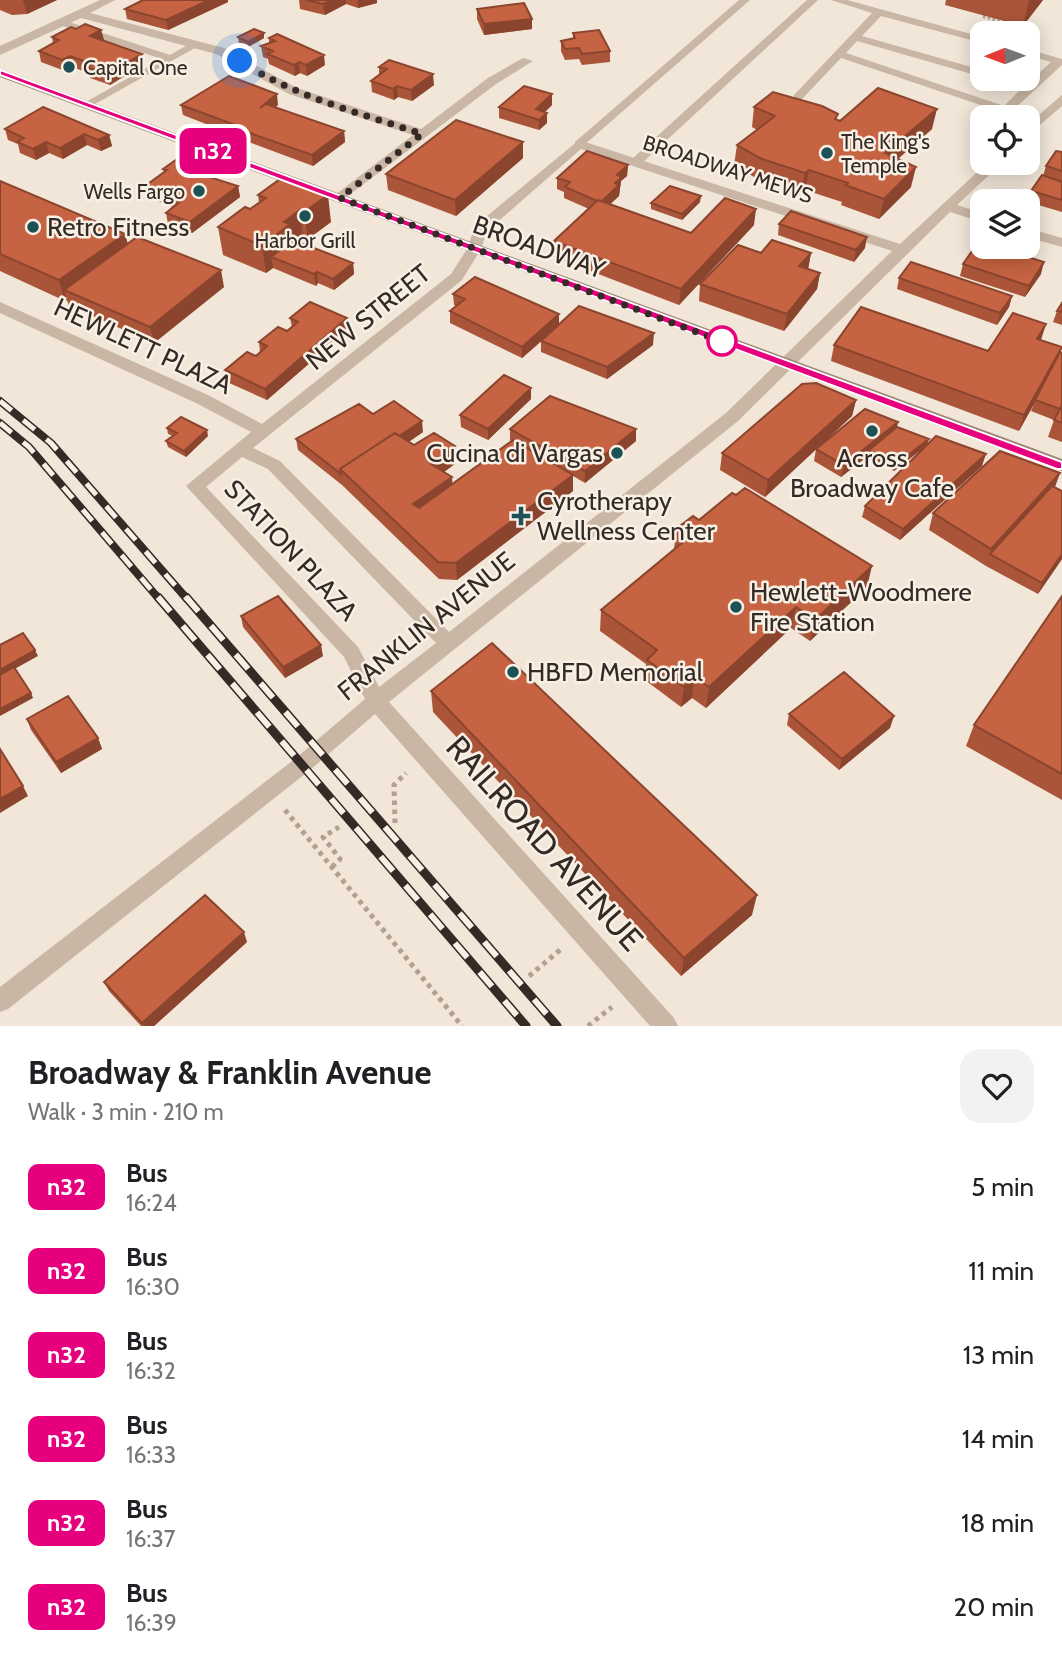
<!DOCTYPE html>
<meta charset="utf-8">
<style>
body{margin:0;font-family:Cabin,sans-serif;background:#f2f2f2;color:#202124;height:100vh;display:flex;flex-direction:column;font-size:26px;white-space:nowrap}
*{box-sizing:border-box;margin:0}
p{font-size:23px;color:#757577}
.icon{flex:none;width:38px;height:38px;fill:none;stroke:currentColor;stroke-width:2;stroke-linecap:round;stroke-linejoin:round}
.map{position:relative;height:1026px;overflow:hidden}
.sheet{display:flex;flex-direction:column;background:#fff;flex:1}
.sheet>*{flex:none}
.badge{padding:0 14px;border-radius:10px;font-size:24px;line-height:46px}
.needle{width:46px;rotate:269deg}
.tools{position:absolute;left:970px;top:21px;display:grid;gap:14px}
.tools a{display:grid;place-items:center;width:70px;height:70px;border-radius:14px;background:#fff;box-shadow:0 4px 18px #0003;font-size:35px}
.you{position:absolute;width:35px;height:35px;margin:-18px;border:5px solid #fff;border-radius:50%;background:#1a73e8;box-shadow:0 0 0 10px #1a73e833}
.map>.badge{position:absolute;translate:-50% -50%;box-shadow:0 0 0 4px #fff}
.round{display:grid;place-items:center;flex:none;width:74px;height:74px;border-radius:21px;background:#f2f2f2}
.head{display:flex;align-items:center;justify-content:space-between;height:119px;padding:0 28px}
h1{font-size:33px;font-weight:700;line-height:52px}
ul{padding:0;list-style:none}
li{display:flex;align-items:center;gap:21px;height:84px;padding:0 28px}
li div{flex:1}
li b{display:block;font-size:26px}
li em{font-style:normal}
li .badge{min-width:77px;font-weight:700;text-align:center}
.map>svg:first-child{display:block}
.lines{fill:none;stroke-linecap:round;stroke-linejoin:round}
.path-far1{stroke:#b4a08f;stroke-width:3.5;stroke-dasharray:2.5 2.5;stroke-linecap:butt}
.path{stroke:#b4a08f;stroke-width:5;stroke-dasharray:4.5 4.5;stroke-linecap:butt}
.service{fill:#c9b6a5;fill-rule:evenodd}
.minor{fill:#c9b6a5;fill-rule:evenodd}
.secondary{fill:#9c8476;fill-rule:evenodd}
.rail-far1-casing{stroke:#342b26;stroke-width:8}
.rail-casing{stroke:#342b26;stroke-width:9}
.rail-far1{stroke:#f9f0e5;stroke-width:5;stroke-dasharray:15;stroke-linecap:butt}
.rail{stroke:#f9f0e5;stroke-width:6;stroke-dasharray:19;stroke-linecap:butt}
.wall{fill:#aa5539}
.shaded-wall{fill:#8b452e}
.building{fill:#c66342;stroke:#8b452e;stroke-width:2}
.line{fill:#e6007e;stroke:#fff;stroke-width:2}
.walk{stroke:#342b26;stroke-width:7;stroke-dasharray:0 12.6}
.poi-dot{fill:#1c5155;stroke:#f9f0e5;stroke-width:2.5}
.stop-dot{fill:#fff;stroke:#e6007e;stroke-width:3.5}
.labels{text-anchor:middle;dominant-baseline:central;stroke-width:5;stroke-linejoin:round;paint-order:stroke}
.far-poi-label{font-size:21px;fill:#342b26;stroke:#f9f0e5;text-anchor:start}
.far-street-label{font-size:21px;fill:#342b26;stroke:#f9f0e5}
.poi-label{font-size:26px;fill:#342b26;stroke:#f9f0e5;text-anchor:start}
.street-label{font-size:26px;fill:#342b26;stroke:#f9f0e5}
.near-street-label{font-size:32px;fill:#342b26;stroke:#f9f0e5}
</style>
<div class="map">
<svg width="1062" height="1026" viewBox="0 0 1062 1026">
<rect width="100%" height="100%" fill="#f1e6d8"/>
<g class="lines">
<path class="path-far1" d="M983 16 1013 25 1016 29 1013 32"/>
<path class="path" d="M285 810 462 1026
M395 823 394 785 406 773
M332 867 340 859 323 837 339 827
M529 976 560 950
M588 1026 612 1007"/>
<path class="service" d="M739 0H750L583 146H575V142Z
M807 0H818L640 165H632V159Z
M831 0H847L982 37V43L881 16 862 36 982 70V77L857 41 846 53 1004 106 1021 89 992 79H1008L1027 84 1051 62 1027 55V49L1062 59V65L1014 109 1044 121 1038 124 1027 121V117H1016L841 58 802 99H794V95L872 13Z
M63 20 170 55 193 42 202 44 88 108 84 107V103L162 59 59 25 58 23Z"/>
<path class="minor" d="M100 0H115L90 13 224 48 297 88 421 129 488 78 523 58 533 61 496 84 340 202 333 198 335 195 413 135 289 94 216 54 81 18 0 55V46Z
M1062 95V106L1027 136V125Z
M579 140 900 244 987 163H1002L957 205 982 213V222L950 212 738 421 389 702 674 1018 678 1026H650L375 714 310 770 8 1009 0 1012V987L296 758 365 699 344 657 186 486 251 432 196 403 0 313V302L208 395 262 424 451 274 467 249 475 226ZM581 149 892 251 726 413 449 632 280 461 253 448 462 280 481 249 487 231ZM242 457 268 469 436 643 379 687 358 647 206 487Z
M1027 228 1062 238V247L1027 237Z"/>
<path class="secondary" d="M0 69 1062 459V471L0 77Z"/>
<defs>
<path id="rail-far1" d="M0 401 51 443 187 599
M0 423 29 447 159 599"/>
<path id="rail" d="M158 597 526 1026
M186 597 557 1026"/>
</defs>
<use href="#rail-far1" class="rail-far1-casing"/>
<use href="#rail" class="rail-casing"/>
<use href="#rail-far1" class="rail-far1"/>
<use href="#rail" class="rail"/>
</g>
<path class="wall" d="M0 0H57L27 14 12 15 0 10Z
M143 0H228V2L168 30 127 19 125 9Z
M299 0H377V3L358 8 346 4 325 15 300 9Z
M946 0H1043L1023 26 945 5Z
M477 9 532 29 484 35 477 19Z
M76 29 101 30 104 40 144 64 110 85 90 78 89 73 72 67 65 71 41 62 39 51 53 43 52 37Z
M264 33V38L248 47 239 43 238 37Z
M573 33 610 51V62L582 65 579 59 565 60 561 51V41L573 38Z
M269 38 325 65 307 76 300 73 295 76 269 64 268 59 263 57 261 46 269 43Z
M379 67 434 85 412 101 398 97 394 100 372 92 371 81 379 75Z
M552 94V105L545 112 547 123 539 130 499 118V107Z
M181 105H278L275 107 344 131 345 142 313 166 235 137 234 135 183 115Z
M754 107 840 121 932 129 898 159 911 187 879 219 841 205 842 202 805 190 801 193 759 180 734 165 737 145 757 130 752 127Z
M5 129 109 135 112 146 101 151 87 145 63 159 49 153 36 160 20 153 18 144 8 140Z
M523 142V158L456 216 388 190 386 174Z
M1062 152V212L1028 202 1031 191 1043 176 1046 166Z
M194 165 195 173 238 186 240 197 192 233 168 224 166 213 173 207 148 197 145 186 164 173 163 169Z
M628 165 627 176 621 181 619 196 610 204 691 233 754 225 679 305 554 257V241L589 209 564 198V192L557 189V178Z
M0 181 125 234 128 244 224 287 154 343 69 306 67 300 65 301 0 271Z
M258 195 331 222 308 239 303 237 298 242 353 263 354 274 334 290 318 283 316 286 273 268 266 273 223 255 218 227 250 209 259 203Z
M700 202 682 220 651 209V203Z
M779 224 865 248 854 262 778 235Z
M761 253H811L808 269 820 273 817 289 784 331 699 301 700 284Z
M963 264 1041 274 1025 297 960 276Z
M899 278 1012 296 1009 307 997 325 897 289Z
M453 294 559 314V325L653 345 607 379 541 352V341L544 339 522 358 450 323V311L456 306 454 305Z
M1062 303V325L1053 322 1057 311Z
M290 318 349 329 267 400 227 382 225 370 256 356 260 352 259 342 287 331 292 327Z
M1041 340 1062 347 1060 352 1062 353V442L1048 437 1054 420 1031 411 1034 404 1019 431 831 361 834 345 988 351Z
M531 399 488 440 461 427 460 415Z
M856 400 852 416 817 449 898 422 897 427 927 445 982 466 900 540 862 517 865 506 926 446 894 471 868 456 841 477 814 461 816 449 765 497 720 470 722 453Z
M373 414 423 432 409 442 414 445 455 446 456 463 444 472 452 484 511 441 510 440V429L636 441 585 483 573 476V491L457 580 439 579 342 485 298 450 296 439Z
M167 428 208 436 186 457 168 447 166 441 173 436 168 434Z
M1055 487 1062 559 1038 594 986 566 929 530 933 513Z
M699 520 867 587 810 641 791 628 706 708 692 698 681 707 645 680 646 664 600 631 601 610 674 550 676 529Z
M1062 596V800L966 746 974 725Z
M241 616 323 656 285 678 243 627Z
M431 691 752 915 681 976 433 712Z
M789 714 890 728 839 770 787 725Z
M27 719 98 738 102 749 61 773 31 730Z
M247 942 154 1026H141L109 991 104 982Z"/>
<path class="shaded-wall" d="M23 0H57L27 14Z
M209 0H228V2L168 30 166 20Z
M332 0H346V4L325 15 323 4Z
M358 0H377V3L358 8Z
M1029 0H1043L1023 26Z
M532 19V29L484 35V24Z
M101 30 104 40 90 36Z
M264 33V38L248 47V42Z
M142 54 144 64 110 85 108 74Z
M324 55 325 65 307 76 306 65Z
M70 56 72 67 65 71 62 60Z
M299 62 300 73 295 76 294 65Z
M433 74 434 85 412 101 411 90Z
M397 86 398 97 394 100 393 89Z
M277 94 278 105 261 119 260 108Z
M552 94V105L536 120V109Z
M937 109 932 129 881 173 885 153Z
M547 113V123L539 130V120Z
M344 131 345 142 313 166 312 155Z
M84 134 87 145 63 159 60 148Z
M109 135 112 146 101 151 98 140Z
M46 142 49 153 36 160 33 149Z
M523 142V158L456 216 455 200Z
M194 165 196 176 187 170Z
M628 165 627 176 621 181 619 196 600 214 601 203 617 175Z
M916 167 911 187 879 219 884 199Z
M809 170 805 190 801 193 805 173Z
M238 186 240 197 192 233 190 222Z
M328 195 331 222 308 239 304 212Z
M701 196 700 202 682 220V214Z
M756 209 754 225 679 305 681 289Z
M300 210 303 237 293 245 271 257 273 268 266 273 262 246 284 222Z
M125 234 130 255 64 290 67 300 65 301 59 280Z
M867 237 865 248 854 262 856 250Z
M811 253 808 269 799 266Z
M1044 262 1041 274 1025 297 1029 286Z
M353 263 354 274 334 290 333 279Z
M221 270 224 287 154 343 150 327Z
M317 272 318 283 316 286 314 274Z
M820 273 817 289 784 331 787 314Z
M1012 296 1009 307 997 325 1000 313Z
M559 314V325L522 358V347Z
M347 318 349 329 267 400 265 389Z
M1046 324 1041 340 1037 339Z
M654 333 653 345 607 379V367Z
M1062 347 1056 364 1019 431 1024 415Z
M531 388V399L488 440V429Z
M856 400 852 416 765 497 768 480Z
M422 421 423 432 351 479 344 472Z
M898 422 895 433 869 450 868 456 841 477 844 465Z
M636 429V441L585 483V471Z
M207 430 208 436 186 457 184 451Z
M929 439 927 445 894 471 895 465Z
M455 446 456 463 432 481 431 464Z
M986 454 982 466 900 540 903 529Z
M1060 473 1054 490 990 554 991 549Z
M573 475V491L457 580 456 563Z
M452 477 453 493 415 520 413 504Z
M1062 554V559L1038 594 1042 583Z
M872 566 867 587 810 641 815 620Z
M796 607 791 628 706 708 709 687Z
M321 645 323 656 285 678 283 667Z
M35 650 38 656 0 677V670Z
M694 677 692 698 681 707 684 687Z
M31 693 33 698 0 716V709Z
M894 716 890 728 839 770 842 759Z
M98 738 102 749 61 773 56 762Z
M23 786 28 796 0 813V799Z
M757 895 752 915 681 976 684 958Z
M244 932 247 942 154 1026H144L142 1023Z"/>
<path class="building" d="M143 0H209L166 20 125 9Z
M306 0H332L323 4Z
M524 3 532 19 484 24 477 9Z
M85 24 101 30 90 36 142 54 108 74 87 67 93 64 70 56 62 60 39 51 59 40 52 37 71 27 76 29Z
M254 29 264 33 248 42 238 37Z
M599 30 610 51 582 54 579 48 565 49 561 41 575 38 573 33Z
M277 34 324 55 306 65 299 62 294 65 267 54 273 51 261 46 275 41 269 38Z
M389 60 433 74 411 90 397 86 393 89 371 81 387 69 379 67Z
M229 76 277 94 260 108 266 104 344 131 312 155 233 127 235 125 181 105Z
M524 86 552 94 536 109 547 113 539 120 499 107Z
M878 88 937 109 885 153 916 167 884 199 845 185 848 183 809 170 805 173 762 159 737 145 775 116 754 107 773 92 822 106 838 114 835 119 840 121Z
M43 107 109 135 98 140 84 134 60 148 46 142 33 149 17 142 24 138 5 129Z
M456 120 523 142 455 200 386 174Z
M587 151 628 165 617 175 622 177 615 183 619 185 602 201 598 200 597 201 565 187 570 182 557 178Z
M1056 151 1062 152V171L1046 166Z
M177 159 194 165 187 170 238 186 190 222 166 213 182 200 145 186 167 170 163 169Z
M1042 175 1062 182V200L1031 191Z
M283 177 328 195 304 212 300 210 284 222 290 224 262 246 218 227 245 207 250 209 266 198 258 195Z
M0 181 125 234 59 280 0 254Z
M670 186 701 196 682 214 651 203Z
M725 198 756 209 681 289 554 241 598 200 691 233Z
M791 211 867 237 856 250 779 224Z
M137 237 221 270 150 327 64 290Z
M293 240 353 263 333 279 317 272 314 274 271 257Z
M772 240 811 253 799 266 820 273 787 314 700 284 738 245 761 253Z
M979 241 982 242V247H996L1044 262 1029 286 963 264Z
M911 262 1012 296 1000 313 899 278Z
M475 277 559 314 522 347 450 311 465 299 453 294Z
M310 302 347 318 265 389 225 370 247 352 256 356 267 346 259 342 278 327 287 331 298 322 290 318Z
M1062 303V312L1057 311Z
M579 306 654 333 607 367 541 341Z
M861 307 988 351 1013 313 1046 324 1037 339 1062 347 1024 415 834 345Z
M1060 352 1062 353V405L1060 409 1035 400Z
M504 375 531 388 488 429 460 415Z
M816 383 856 400 768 480 722 453 802 384Z
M550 396 636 429 585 471 510 429Z
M394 401 422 421 399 436 395 433 340 469 341 474 296 439 359 404 373 414Z
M1062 405V423L1054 420Z
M865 409 898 422 844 465 816 449Z
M181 417 207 430 184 451 166 441 177 433 167 428Z
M897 427 929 439 895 465 869 450Z
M395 433 414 445 434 433 455 446 431 464 452 477 413 504 419 508 513 440 573 475 456 563 438 562 340 469Z
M936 436 986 454 903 529 865 506Z
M1000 451 1060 473 991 549 933 513Z
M1052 486 1062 491V554L1042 583 990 554Z
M745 488 872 566 815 620 796 607 709 687 694 677 684 687 647 660 657 650 601 610 689 537 676 529 693 516 699 520 732 493 736 495Z
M278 596 321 645 283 667 241 616Z
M1062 596V774L974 725Z
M23 633 35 650 0 670V645Z
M492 643 757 895 684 958 431 691Z
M14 667 31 693 0 709V675Z
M844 672 894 716 842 759 789 714Z
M68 696 98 738 56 762 27 719Z
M0 749 23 786 0 799Z
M205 895 244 932 142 1023 104 982Z"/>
<path class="line" d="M0 70 1062 462V469H1057L0 75Z"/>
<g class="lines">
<path class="walk" d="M240 61C295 97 360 113 422 134L340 198 734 346 722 341"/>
</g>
<g class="poi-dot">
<circle cx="69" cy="67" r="7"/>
<circle cx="827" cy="153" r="7"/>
<circle cx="199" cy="191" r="7"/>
<circle cx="305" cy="216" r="7"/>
<circle cx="33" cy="227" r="7"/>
<circle cx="872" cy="431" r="7"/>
<circle cx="617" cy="453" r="7"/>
<path d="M517.5 505.5h7v7h7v7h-7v7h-7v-7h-7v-7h7z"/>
<circle cx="736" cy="607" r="7"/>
<circle cx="513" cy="672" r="7"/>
</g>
<circle class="stop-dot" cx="722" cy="341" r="14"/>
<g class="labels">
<g class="far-poi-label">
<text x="83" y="67">Capital One</text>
<text x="841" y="141">The King's<tspan x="841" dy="24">Temple</tspan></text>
<text x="185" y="191" text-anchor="end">Wells Fargo</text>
<text x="305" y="240" text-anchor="middle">Harbor Grill</text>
</g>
<g class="far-street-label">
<text transform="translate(728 169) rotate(18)">BROADWAY MEWS</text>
</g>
<g class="poi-label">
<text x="47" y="227">Retro Fitness</text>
<text x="603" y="453" text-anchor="end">Cucina di Vargas</text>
<text x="872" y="458" text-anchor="middle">Across<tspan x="872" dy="30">Broadway Cafe</tspan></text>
<text x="537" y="501">Cyrotherapy<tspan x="537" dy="30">Wellness Center</tspan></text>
<text x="750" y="592">Hewlett-Woodmere<tspan x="750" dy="30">Fire Station</tspan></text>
<text x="527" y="672">HBFD Memorial</text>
</g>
<g class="street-label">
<text transform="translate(539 247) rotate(20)">BROADWAY</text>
<text transform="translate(368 317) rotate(-39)">NEW STREET</text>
<text transform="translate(143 346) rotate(25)">HEWLETT PLAZA</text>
<text transform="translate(291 550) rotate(47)">STATION PLAZA</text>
<text transform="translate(426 626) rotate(-39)">FRANKLIN AVENUE</text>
</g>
<g class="near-street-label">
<text transform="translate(545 843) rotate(48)">RAILROAD AVENUE</text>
</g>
</g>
</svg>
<div class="tools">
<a><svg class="needle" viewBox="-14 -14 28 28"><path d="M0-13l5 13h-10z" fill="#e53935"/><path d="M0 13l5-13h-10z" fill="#757577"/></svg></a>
<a><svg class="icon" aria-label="locate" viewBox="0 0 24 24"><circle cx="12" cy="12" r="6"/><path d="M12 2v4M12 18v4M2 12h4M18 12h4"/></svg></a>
<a><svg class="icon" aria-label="layers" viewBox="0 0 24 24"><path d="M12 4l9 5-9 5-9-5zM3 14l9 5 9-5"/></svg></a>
</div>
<div class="you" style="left:240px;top:61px"></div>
<b class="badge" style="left:213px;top:151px;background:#e6007e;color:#fff">n32</b>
</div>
<section class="sheet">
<div class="head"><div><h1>Broadway &amp; Franklin Avenue</h1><p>Walk · 3 min · 210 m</p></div><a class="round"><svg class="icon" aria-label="heart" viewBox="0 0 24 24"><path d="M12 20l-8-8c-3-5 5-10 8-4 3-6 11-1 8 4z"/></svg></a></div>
<ul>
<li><span class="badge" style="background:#e6007e;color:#fff">n32</span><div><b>Bus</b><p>16:24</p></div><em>5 min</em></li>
<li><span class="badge" style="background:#e6007e;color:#fff">n32</span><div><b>Bus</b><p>16:30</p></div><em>11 min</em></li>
<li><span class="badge" style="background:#e6007e;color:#fff">n32</span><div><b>Bus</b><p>16:32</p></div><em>13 min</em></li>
<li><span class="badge" style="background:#e6007e;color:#fff">n32</span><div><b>Bus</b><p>16:33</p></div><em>14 min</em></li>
<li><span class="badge" style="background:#e6007e;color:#fff">n32</span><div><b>Bus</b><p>16:37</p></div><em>18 min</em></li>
<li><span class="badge" style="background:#e6007e;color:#fff">n32</span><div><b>Bus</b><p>16:39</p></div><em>20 min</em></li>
</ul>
</section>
